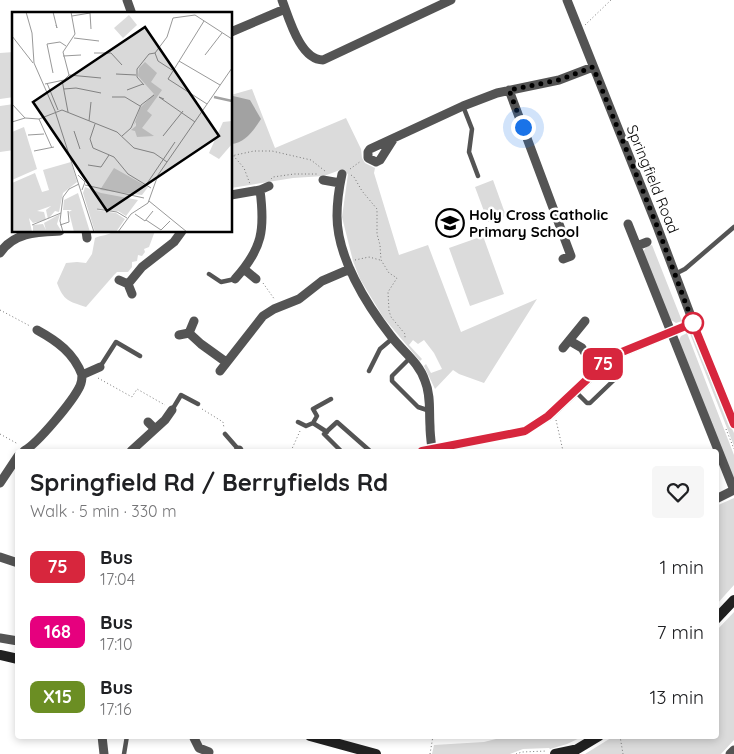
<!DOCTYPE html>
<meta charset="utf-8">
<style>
body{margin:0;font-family:Quicksand,sans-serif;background:#f6f6f6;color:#202124;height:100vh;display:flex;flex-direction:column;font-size:19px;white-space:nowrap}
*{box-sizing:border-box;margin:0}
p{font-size:16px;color:#757577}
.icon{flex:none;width:28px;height:28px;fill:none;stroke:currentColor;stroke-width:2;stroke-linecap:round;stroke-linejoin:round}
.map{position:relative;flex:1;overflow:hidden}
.panel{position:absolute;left:15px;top:449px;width:704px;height:290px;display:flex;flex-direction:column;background:#fff;border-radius:5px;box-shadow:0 2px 8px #0003}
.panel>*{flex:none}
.badge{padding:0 10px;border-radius:8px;font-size:18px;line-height:32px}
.you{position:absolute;width:25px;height:25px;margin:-12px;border:4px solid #fff;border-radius:50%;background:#1a73e8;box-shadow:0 0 0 8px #1a73e833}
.map>.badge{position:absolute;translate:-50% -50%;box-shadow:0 0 0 2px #fff}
.round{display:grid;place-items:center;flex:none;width:52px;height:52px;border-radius:5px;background:#f6f6f6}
.headline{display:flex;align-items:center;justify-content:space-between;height:85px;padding:0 15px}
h1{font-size:24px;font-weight:700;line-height:38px}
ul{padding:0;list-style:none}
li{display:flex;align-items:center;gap:15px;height:65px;padding:0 15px}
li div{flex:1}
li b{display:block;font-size:19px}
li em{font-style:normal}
li .badge{min-width:55px;font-weight:700;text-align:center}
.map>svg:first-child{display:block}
.green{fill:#dbdbdb}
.water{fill:#a2a2a2}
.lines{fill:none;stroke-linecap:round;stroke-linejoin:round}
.path{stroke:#767676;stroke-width:1;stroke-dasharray:1 2.5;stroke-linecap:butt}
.lane{stroke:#545454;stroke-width:4.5}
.street{stroke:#545454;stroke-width:9}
.secondary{stroke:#212121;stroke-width:10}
.line-casing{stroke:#fff;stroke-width:11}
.line{stroke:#d7263d;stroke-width:8}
.walk{stroke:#000;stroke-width:5;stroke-dasharray:0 9}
.stop-dot{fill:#fff;stroke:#d7263d;stroke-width:2.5}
.labels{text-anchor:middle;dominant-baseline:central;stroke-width:5;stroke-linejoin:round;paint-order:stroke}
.street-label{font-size:15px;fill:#000;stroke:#fff}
.poi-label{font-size:15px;font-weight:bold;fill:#000;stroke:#fff;text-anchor:start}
.inset-river{fill:none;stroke:#a2a2a2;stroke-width:2.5}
.inset-road{fill:none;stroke:#999;stroke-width:1}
.view{fill:#000;fill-opacity:0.15;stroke:#000;stroke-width:2.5}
.inset-edge{fill:none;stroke:#000;stroke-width:2.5}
</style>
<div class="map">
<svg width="734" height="754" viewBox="0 0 734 754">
<rect width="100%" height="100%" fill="#fff"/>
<path class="green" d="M14 52V97L0 99V53Z
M252 89 275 148 346 118 361 149 362 158 365 163 375 168 374 173 399 255 428 245 461 332 537 299 484 383 459 374 453 370 435 389 424 366 426 364 431 373 442 369 434 353 424 340 418 344 413 340 409 345 422 359 420 361 383 317 360 279 353 261 342 217 348 174 340 170 324 176 293 178 231 188V95Z
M14 104V150L0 152V106Z
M493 180 506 216 488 222 475 187Z
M114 231H155L149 247 144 249 145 252 142 256 138 255 137 261 132 262V267L128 272H117L114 275 86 307C68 301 64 301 57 283L66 263 77 262 86 263 92 254 95 238C101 235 108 236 114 231Z
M483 236 504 294 470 306 449 248Z
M652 245 682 321 676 323 671 320 669 321 643 252 646 247Z
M689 331 692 334 717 396 734 433V446Z
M687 333 734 455V478L731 475 678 342 681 336Z
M734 498V585L716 605V506Z
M734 612V740L721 754H585L614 736H716V631Z
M508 736H584L567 744 550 749 549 748 523 749 510 754H432L434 745 484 742Z"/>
<path class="water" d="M233 96 250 100 261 119C254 130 245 143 231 144V97Z"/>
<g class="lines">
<path class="path" d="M585 25 611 0
M231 153 244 168 250 184
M231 156 254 151H272L311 160 325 171
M350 169 361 161
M351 175 354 177 362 191 377 209V234L380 245 381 260 389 273 397 278 388 292 389 311 391 317 405 334V339
M271 179 273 177 294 174H317
M355 260 369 257 380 260
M263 283 275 300
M0 310 30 326
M98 378 132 397 137 389 165 405
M202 409 223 422 224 428
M556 420 563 451
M726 429 734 449
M0 434 18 444
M291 451 300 431
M620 736 623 754
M430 754 433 736
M516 754 522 752 547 751"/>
<path class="lane" d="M463 106 472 129 469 152 478 176
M209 274 221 282 235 279
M675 274 685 269 734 227
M410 358 392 376V381L418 407 430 411
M100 367 116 342 140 356
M369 371 380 349 393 338
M576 392 587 403H590L614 380 613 358
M172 410 181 395 198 404
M298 422 306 426 313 423
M327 432 313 423 317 416 313 409 331 399
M225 434 239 450
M341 451 324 434 337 422 370 451
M124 754 127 736"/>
<path class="street" d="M127 0 132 14
M282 0C289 18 300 60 323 60L451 0
M567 0 657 226 712 372 734 424
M231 32 285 9
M509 90 571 256 563 259
M394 138 380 160 376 162 368 158V152L370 149 463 106 497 93 559 80 593 67
M342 174C339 188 337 202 337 216 337 257 366 304 391 336 402 351 419 362 425 381 431 395 429 411 430 426 430 434 431 441 432 449
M323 180 340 183
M231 195 260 190 269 186
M628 224 734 490
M86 231 87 238
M637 246 647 242
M0 253C14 232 38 232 60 231
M244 269 256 279
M235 279C263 248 265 229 260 190
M119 280 128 284 132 294
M128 284 142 267 174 242 182 231
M37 330C57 341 74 353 82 375
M189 333 201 344 226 362
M179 335 189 333 194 321
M570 341 582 348 596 371
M563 348 585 321
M220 371 263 316 274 309 299 299 322 281 350 269
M148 422 155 429
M24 451C38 443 73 401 80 386 82 382 82 379 82 375L100 367
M131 451 165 420 172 410
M238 451 239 450
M422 451 525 431 549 416 613 356 693 323
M0 483 18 456
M716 499 734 490
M0 557 18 563
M0 638 18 641
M102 736 104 754
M194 738 199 748 209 752
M730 754 734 750"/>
<path class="secondary" d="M716 619 734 600
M0 655 18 659
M310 736 376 754
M555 754 574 750
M569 754 599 736"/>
</g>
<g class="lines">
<defs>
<path id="line" d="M422 451 525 431 548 416 612 356 693 323 734 424"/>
</defs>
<use href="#line" class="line-casing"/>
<use href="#line" class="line"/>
<path class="walk" d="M523 127 509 90 559 80 593 67 657 226 693 323"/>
</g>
<defs>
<symbol id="school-ring" viewBox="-11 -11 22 22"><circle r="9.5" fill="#fff" stroke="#000" stroke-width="1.5"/><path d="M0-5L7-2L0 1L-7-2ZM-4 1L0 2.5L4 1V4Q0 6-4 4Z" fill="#000"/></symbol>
</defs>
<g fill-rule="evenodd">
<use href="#school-ring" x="434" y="207" width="32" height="32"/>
</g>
<circle class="stop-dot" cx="693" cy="323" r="10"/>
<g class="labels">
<g class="street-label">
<text transform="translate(653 179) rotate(68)">Springfield Road</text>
</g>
<g class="poi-label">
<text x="469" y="214">Holy Cross Catholic<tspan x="469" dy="17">Primary School</tspan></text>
</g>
</g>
<g transform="translate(12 12)">
<rect width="220" height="220" fill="#fff"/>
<path d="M117 3 125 13 111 26 102 16ZM133 50 145 61 139 70 150 78 135 99 140 103 130 116 142 124 125 125 123 119 119 118 124 114V110L122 113 128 96 142 82 126 64 127 56ZM220 109V132L207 147 197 141 211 110ZM12 115 25 157 0 168V120ZM59 150 65 170 51 181 47 200 43 199 36 207 34 198 39 194 25 199 32 200 34 208 21 211 17 206 20 220H0V171L23 161 30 180 37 178 31 158ZM102 156 136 175 130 183 88 178ZM73 175 89 181 126 188 114 204 106 199 84 198 104 201 113 207 104 220H83L71 181ZM66 181 78 220H62L57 200 60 198H51L52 188ZM48 202 45 212 50 220H21V213L31 212 34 218 32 211Z" fill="#dbdbdb"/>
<path class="inset-river" d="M202 85 220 89"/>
<path class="inset-road" d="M14 0 20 21 22 51 43 99 82 220M41 0 45 16 44 13M60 4 78 1 79 17M192 9 156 67 195 92M0 24 21 51M62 26 87 29M82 41H99L110 53M193 43 210 21M51 44 69 43M167 49 208 73M160 58 146 49 143 41 155 25 161 6 183 3 220 27M41 61 35 32 48 30 54 34M104 62 124 63M57 63 89 66M50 68 56 100M35 71 46 98M33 72 52 68 57 63 51 40 63 22 59 0M132 73 125 65V57L137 42 143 41M52 77 64 76 89 81M115 78 131 72M100 85H113L128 94M152 87 147 85 183 110M0 92 13 106M27 107 40 136M77 109 79 90M0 110 13 106 27 107 50 98 105 120 122 136 142 141 155 150M83 112 78 127 81 136 102 145 116 162 139 176M62 119 68 137M16 123 32 122M110 124 119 116 129 93 142 83M151 124 171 99M22 139 42 135M76 153 89 155 97 143M66 163 73 170 70 178M73 173 132 186M134 173 163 130M137 189 175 220M85 197 105 200 115 206M123 202 133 209 141 199M134 208 149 218 158 209M20 213 49 201M48 213 57 210 56 199M51 220 48 209 51 185 57 177 67 172M106 220 119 202 136 191 146 163 220 56"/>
<path class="view" d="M133 15 207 124 95 199 21 90Z"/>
<rect width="220" height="220" class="inset-edge"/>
</g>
</svg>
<div class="you" style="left:523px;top:127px"></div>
<b class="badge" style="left:603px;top:364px;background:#d7263d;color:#fff">75</b>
<section class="panel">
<div class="headline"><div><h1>Springfield Rd / Berryfields Rd</h1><p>Walk · 5 min · 330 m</p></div><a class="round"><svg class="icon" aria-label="heart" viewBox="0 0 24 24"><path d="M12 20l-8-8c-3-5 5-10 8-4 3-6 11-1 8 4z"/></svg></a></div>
<ul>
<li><span class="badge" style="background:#d7263d;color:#fff">75</span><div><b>Bus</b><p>17:04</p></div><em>1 min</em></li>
<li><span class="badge" style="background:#e6007e;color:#fff">168</span><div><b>Bus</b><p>17:10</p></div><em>7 min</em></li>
<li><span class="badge" style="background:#6b8e23;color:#fff">X15</span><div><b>Bus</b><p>17:16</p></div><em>13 min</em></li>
</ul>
</section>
</div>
